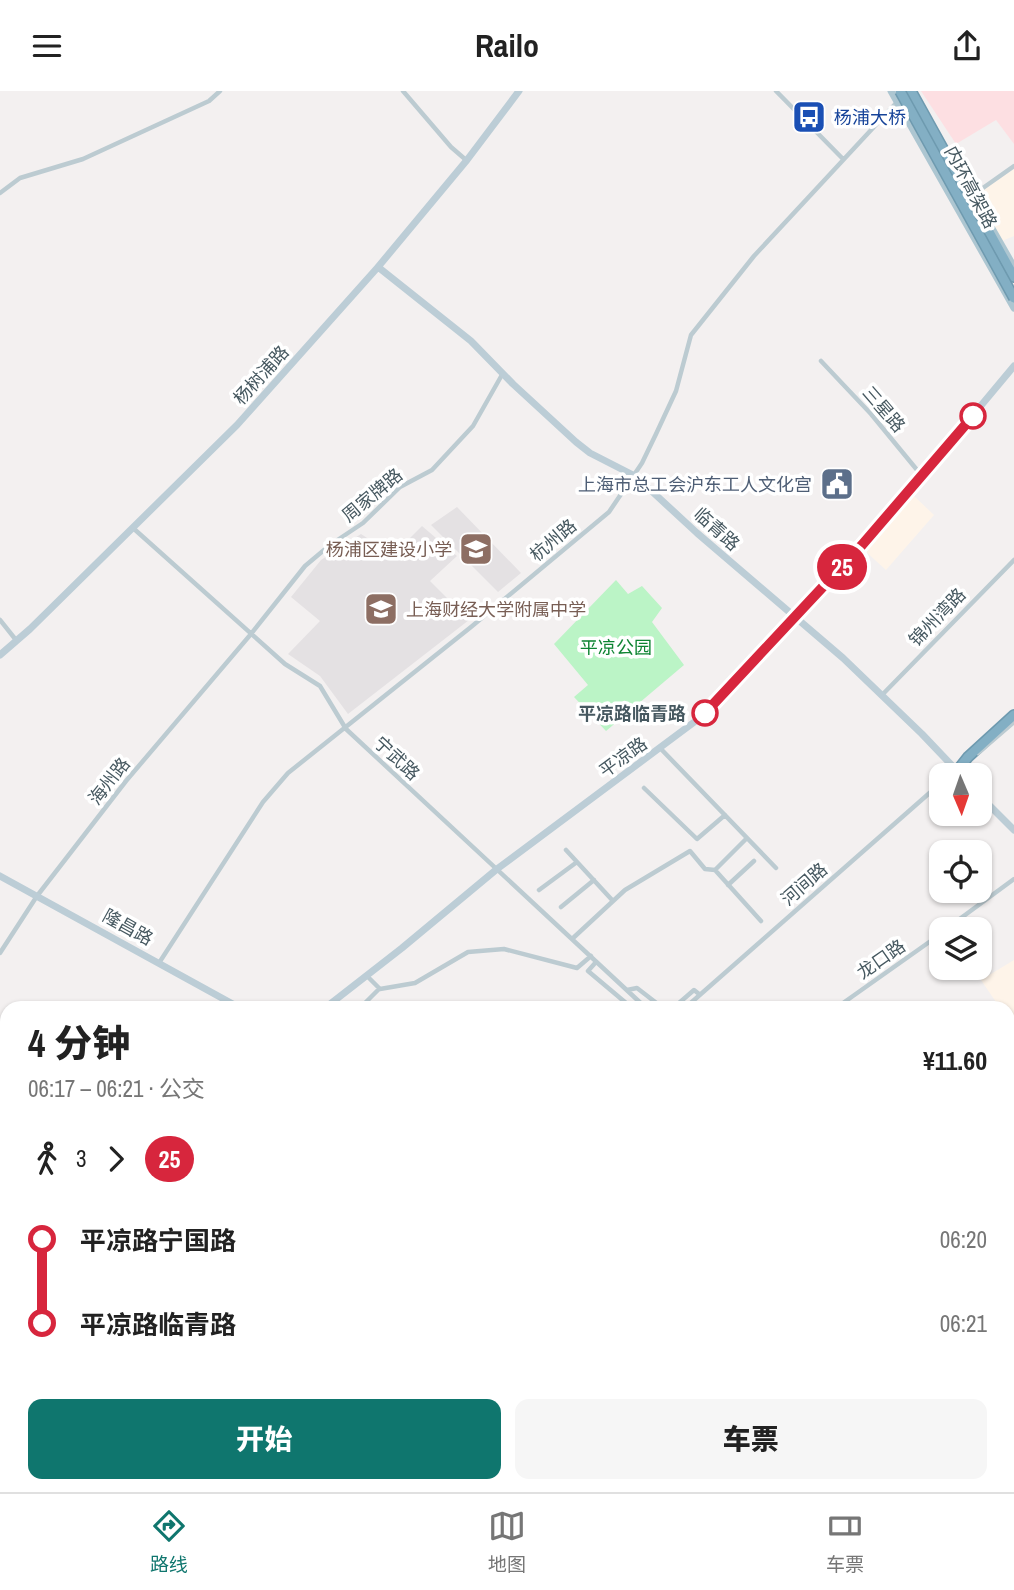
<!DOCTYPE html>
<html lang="zh">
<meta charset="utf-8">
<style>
body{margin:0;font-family:"Archivo Narrow","Noto Sans SC",sans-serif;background:#f6f6f6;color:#222;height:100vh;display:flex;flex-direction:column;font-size:26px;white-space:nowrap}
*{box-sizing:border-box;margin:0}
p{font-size:23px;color:#767676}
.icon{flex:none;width:38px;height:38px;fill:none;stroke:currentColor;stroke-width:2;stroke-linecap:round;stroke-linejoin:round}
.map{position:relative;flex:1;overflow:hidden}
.sheet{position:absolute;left:0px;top:910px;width:1015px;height:492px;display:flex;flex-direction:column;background:#fff;border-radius:21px 21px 0 0;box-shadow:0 2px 5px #0004}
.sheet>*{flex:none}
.badge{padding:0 14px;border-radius:23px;font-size:24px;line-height:46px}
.needle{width:46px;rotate:178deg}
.tools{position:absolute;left:929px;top:672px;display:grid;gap:14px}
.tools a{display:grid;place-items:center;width:63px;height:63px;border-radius:14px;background:#fff;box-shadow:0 2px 5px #0004;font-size:35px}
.map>.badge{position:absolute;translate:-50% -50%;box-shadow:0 0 0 4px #fff}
.legs{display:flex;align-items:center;gap:10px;height:77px;padding:0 28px;font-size:23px}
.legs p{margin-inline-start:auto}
.overview{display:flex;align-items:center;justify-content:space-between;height:119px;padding:0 28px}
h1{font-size:38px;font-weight:800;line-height:52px}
.cta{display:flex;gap:14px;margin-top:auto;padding:14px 28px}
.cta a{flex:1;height:80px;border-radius:14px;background:#0f766e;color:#fff;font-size:28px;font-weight:800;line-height:80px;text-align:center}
.cta a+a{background:#f6f6f6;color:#222}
ul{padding:0 28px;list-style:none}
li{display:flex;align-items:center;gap:24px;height:84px;font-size:26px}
li i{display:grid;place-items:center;width:10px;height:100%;margin:0 9px;background:currentColor}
li i::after{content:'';width:18px;height:18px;margin:-9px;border:5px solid;border-radius:50%;background:#fff}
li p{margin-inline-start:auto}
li:first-child i{background:linear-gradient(#0000 50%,currentColor 0)}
li:last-child i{background:linear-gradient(currentColor 50%,#0000 0)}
header{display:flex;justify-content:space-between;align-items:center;height:91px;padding:0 28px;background:#fff;font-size:32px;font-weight:800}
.menu{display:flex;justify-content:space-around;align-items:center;height:98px;border-top:2px solid #e0e0e0;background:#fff;font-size:19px;color:#767676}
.menu a{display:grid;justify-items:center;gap:4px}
.menu .selected{color:#0f766e}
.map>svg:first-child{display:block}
.commercial{fill:#fef4e9}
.education{fill:#e4e1e3}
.medical{fill:#fddfe2}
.green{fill:#bbf4c6}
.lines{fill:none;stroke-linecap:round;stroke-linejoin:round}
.highway-casing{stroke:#6e9aaf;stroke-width:12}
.street{stroke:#bccbd1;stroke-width:4.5}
.secondary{stroke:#bccdd6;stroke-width:7}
.primary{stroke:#adc6d1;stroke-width:7}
.highway{stroke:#83afc4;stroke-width:9}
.highway-bridge-casing{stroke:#6e9aaf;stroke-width:12;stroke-linecap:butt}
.highway-bridge{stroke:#83afc4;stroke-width:9}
.line-1-casing{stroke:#fff;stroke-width:16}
.line-1{stroke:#d7263d;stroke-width:10}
.stop-1-dot{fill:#fff;stroke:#d7263d;stroke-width:3.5}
.labels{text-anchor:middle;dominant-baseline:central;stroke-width:7;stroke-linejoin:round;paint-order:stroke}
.transit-label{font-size:18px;fill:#164399;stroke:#fff;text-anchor:start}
.street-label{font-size:18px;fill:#465860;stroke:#fff}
.service-label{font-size:18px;fill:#4e5e75;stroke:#fff;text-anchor:end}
.education-label{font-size:18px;fill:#785e54;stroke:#fff;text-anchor:end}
.park-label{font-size:18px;fill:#0e8432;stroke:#fff}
.stop-label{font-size:18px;font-weight:bold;fill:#465860;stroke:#fff;text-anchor:end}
</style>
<header><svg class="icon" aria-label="menu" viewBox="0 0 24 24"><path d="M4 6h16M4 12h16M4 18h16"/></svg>Railo<svg class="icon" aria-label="share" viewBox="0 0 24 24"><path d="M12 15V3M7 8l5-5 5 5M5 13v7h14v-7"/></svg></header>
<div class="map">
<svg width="1014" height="1401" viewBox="0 0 1014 1401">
<rect width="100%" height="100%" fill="#f3f0f0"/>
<path class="commercial" d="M1014 78V145L1002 150 982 116 981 105 983 99Z
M914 405 934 424 886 479 864 459Z
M1014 869V938L1008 929V917H1000L981 889Z
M490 1395H594L599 1401H495Z
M689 1395H1008L1012 1401H680Z"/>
<path class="education" d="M457 416 521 482 498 501 431 434Z
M422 435 457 465 430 490 469 529 348 623 320 585 288 563 320 530 291 506 321 469 361 443 393 464Z
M195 1395H357L336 1401H189Z"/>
<path class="medical" d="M921 0H1014V53L996 29 956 53Z
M0 1033 7 1038V1097L0 1101Z"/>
<path class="green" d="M616 489 628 503 642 495 662 517 652 531 684 574 606 640 574 606 588 594 554 553Z"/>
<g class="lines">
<defs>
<path id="highway" d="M911 0 1014 186
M957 680 968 666 1014 624"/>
</defs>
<use href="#highway" class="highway-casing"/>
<path class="street" d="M403 0 451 56 466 69
M776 0 843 68
M0 102 20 87 83 68 209 10 220 0
M973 104 1014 75
M821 270 871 323 922 385
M133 437 285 573 320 595 346 638 646 917
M0 529 16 549
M882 604 1014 469
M661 658 776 777
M978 662 1014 631
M644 697 697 748 725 724
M566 759 613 810
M715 779 747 747
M728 794 754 770
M539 799 577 771
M561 816 594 789
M946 838 1014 788
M572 848 625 799 690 760 705 778 715 779 761 830
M0 862 37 805 126 690 251 543 305 475 330 454 363 432 400 396 432 379 473 335 503 282
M596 871 588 880 632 917
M159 872 263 711 288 682 471 536 609 421 642 372 656 343 676 300 691 244 754 165 898 10
M367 885 380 898 415 892 468 861 504 858 577 877 591 865
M627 899 637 897 659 914 679 912 694 899 699 903
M360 917 379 898
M685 917 942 691
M836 917 942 842
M0 1018 7 1023
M0 1110 7 1106
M1008 1224 1014 1220
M0 1277 7 1283
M1008 1382 1014 1380
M112 1395 118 1401
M174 1401 179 1395
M669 1401 679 1395
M954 1401 973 1395"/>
<path class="secondary" d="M378 176 471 250 513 293 576 351 590 362 633 384 644 393 697 442 843 567 922 643 961 684
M0 564 30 538 237 334 378 176 467 69 519 0
M980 705 1014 739
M0 785 240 917
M325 917 402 857 497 778 705 623 908 402 1014 275
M1008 978 1014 976
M1008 991 1014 988
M1008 1086 1014 1093
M0 1322 7 1314
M611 1395 615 1401
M447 1401 454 1395
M461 1401 468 1395"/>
<path class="primary" d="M891 0 1014 217
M990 134 1014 176"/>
<use href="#highway" class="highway"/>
<defs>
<path id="highway-bridge" d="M900 0 1014 207"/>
</defs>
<use href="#highway-bridge" class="highway-bridge-casing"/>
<use href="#highway-bridge" class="highway-bridge"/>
</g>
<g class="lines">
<defs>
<path id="line-1" d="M705 622 862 454 973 325"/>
</defs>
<use href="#line-1" class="line-1-casing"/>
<use href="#line-1" class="line-1"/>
</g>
<defs>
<symbol id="bus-square" viewBox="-11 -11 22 22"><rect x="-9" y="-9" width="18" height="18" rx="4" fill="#1a4fb4" stroke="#fff"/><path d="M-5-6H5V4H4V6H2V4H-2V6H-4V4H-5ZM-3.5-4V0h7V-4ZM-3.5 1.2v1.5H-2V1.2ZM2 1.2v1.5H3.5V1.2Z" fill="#fff"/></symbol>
<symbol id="civic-square" viewBox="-11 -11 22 22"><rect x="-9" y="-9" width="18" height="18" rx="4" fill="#5c6f8a" stroke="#fff"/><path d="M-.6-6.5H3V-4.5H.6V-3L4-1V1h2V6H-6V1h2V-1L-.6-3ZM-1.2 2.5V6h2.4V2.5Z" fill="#fff"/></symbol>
<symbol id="school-square" viewBox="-11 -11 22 22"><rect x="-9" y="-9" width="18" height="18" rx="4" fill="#8d6e63" stroke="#fff"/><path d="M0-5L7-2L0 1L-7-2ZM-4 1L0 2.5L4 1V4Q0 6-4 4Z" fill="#fff"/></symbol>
</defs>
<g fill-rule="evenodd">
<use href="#bus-square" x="790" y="7" width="38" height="38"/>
<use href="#civic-square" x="818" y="374" width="38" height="38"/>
<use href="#school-square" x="457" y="439" width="38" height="38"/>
<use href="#school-square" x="362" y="499" width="38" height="38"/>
</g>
<g class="stop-1-dot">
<circle cx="973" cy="325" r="12"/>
<circle cx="705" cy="622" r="12"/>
</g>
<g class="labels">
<g class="transit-label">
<text x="834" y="26">杨浦大桥</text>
</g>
<g class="street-label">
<text transform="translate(971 96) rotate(62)">内环高架路</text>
<text transform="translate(261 284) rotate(-48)">杨树浦路</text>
<text transform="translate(884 318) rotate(49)">三星路</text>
<text transform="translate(372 404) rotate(-40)">周家牌路</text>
<text transform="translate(717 438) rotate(42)">临青路</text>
<text transform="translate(553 449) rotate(-40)">杭州路</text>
<text transform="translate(937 526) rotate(-46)">锦州湾路</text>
<text transform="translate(623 666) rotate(-36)">平凉路</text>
<text transform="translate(397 667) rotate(43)">宁武路</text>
<text transform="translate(109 690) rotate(-52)">海州路</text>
<text transform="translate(804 793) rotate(-41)">河间路</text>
<text transform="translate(128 836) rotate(29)">隆昌路</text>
<text transform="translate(881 868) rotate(-35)">龙口路</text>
</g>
<g class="service-label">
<text x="812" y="393">上海市总工会沪东工人文化宫</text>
</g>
<g class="education-label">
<text x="452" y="458">杨浦区建设小学</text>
<text x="406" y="518" text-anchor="start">上海财经大学附属中学</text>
</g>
<g class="park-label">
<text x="616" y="556">平凉公园</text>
</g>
<g class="stop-label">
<text x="686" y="622">平凉路临青路</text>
</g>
</g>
</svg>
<div class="tools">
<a><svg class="needle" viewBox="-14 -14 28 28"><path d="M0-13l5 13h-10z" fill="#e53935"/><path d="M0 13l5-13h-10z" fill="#767676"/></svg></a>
<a><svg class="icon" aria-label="locate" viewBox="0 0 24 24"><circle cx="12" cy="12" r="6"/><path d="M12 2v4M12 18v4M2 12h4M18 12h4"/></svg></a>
<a><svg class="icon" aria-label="layers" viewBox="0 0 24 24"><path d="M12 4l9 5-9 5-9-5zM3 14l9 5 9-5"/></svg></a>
</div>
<b class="badge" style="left:842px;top:476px;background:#d7263d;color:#fff">25</b>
<section class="sheet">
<div class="overview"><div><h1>4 分钟</h1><p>06:17 – 06:21 · 公交</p></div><b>¥11.60</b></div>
<div class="legs"><svg class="icon" aria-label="walk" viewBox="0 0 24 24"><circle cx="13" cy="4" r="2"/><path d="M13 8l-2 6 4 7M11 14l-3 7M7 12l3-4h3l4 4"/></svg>3<svg class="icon" aria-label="forward" viewBox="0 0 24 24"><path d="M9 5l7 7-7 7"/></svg><b class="badge" style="background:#d7263d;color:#fff">25</b></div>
<ul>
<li><i style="color:#d7263d"></i><b>平凉路宁国路</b><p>06:20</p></li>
<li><i style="color:#d7263d"></i><b>平凉路临青路</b><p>06:21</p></li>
</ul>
<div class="cta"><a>开始</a><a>车票</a></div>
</section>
</div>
<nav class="menu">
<a class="selected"><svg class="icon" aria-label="directions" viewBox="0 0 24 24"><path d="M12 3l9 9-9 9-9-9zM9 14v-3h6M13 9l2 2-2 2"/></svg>路线</a>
<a><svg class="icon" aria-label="map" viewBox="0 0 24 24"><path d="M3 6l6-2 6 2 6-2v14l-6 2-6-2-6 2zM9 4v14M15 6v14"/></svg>地图</a>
<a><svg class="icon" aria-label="tickets" viewBox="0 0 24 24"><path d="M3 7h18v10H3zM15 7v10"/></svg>车票</a>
</nav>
